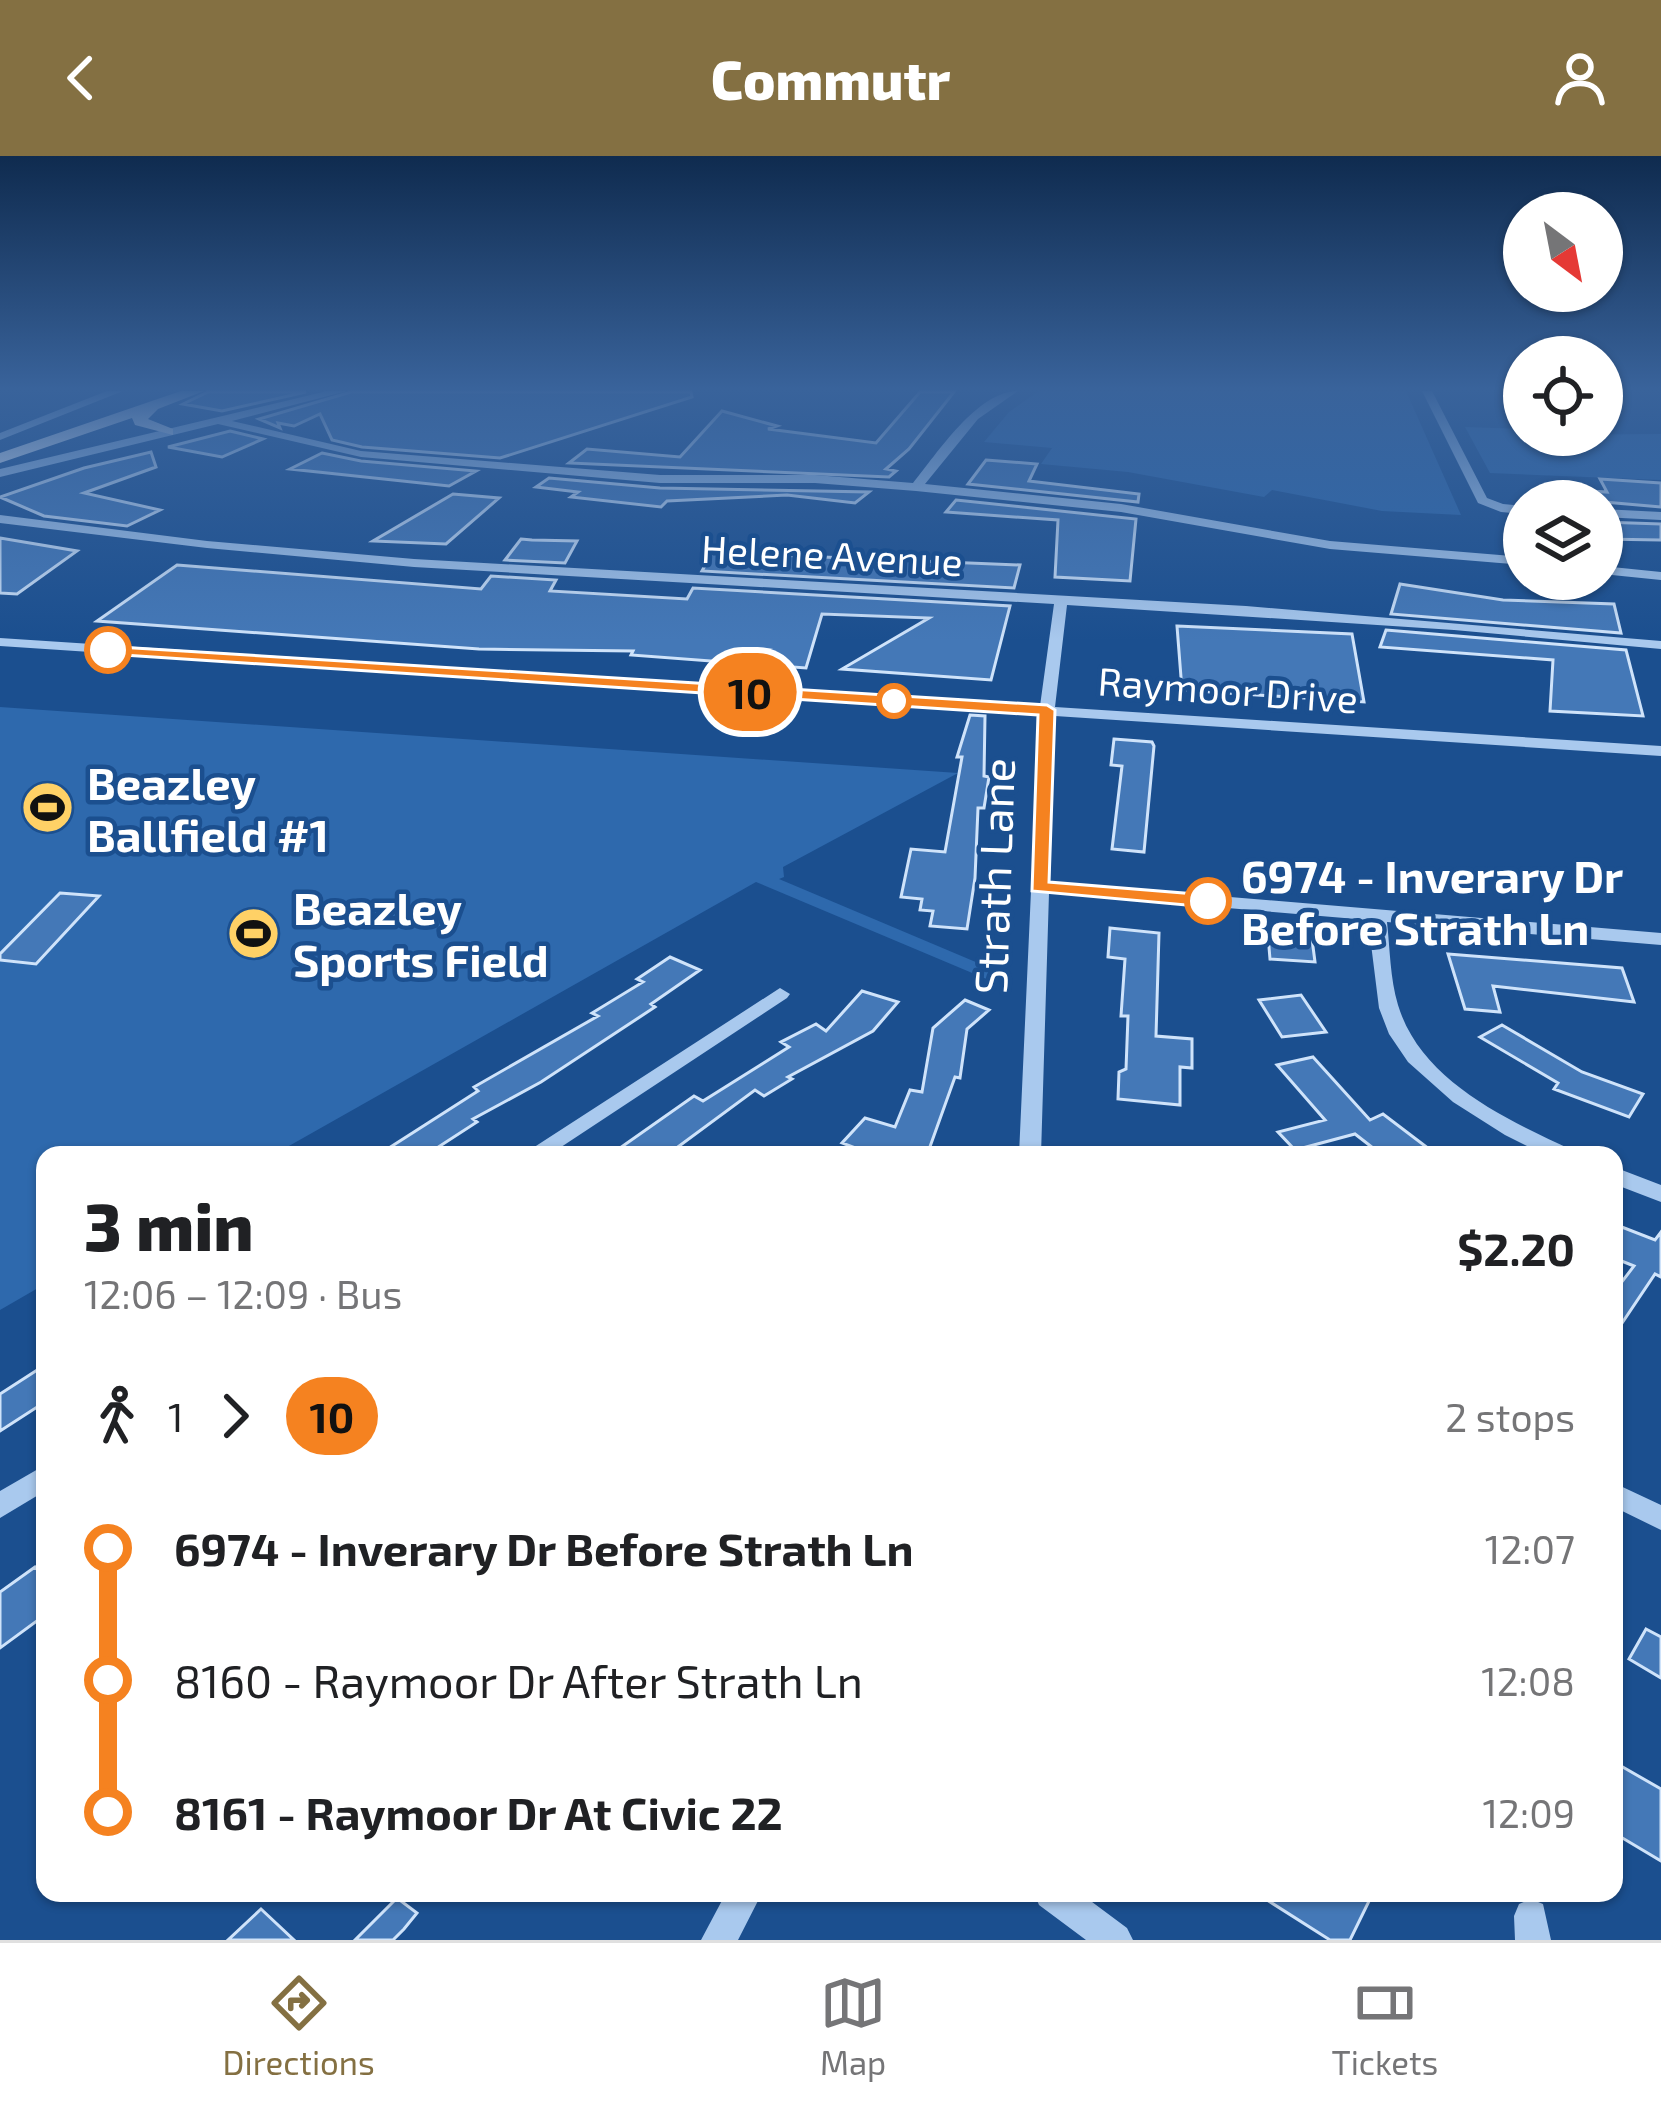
<!DOCTYPE html>
<meta charset="utf-8">
<style>
body{margin:0;font-family:"Exo 2",sans-serif;background:#f6f6f6;color:#202124;height:100vh;display:flex;flex-direction:column;font-size:45px;white-space:nowrap}
*{box-sizing:border-box;margin:0}
p{font-size:39px;color:#757577}
.icon{flex:none;width:66px;height:66px;fill:none;stroke:currentColor;stroke-width:2;stroke-linecap:round;stroke-linejoin:round}
.map{position:relative;flex:1;overflow:hidden}
.details{position:absolute;left:36px;top:990px;width:1587px;height:756px;display:flex;flex-direction:column;background:#fff;border-radius:24px;box-shadow:0 3px 9px #0004}
.details>*{flex:none}
.badge{padding:0 24px;border-radius:39px;font-size:42px;line-height:78px}
.needle{width:78px;rotate:148deg}
.buttons{position:absolute;left:1503px;top:36px;display:grid;gap:24px}
.buttons a{display:grid;place-items:center;width:120px;height:120px;border-radius:50%;background:#fff;box-shadow:0 3px 9px #0004;font-size:60px}
.map>.badge{position:absolute;translate:-50% -50%;box-shadow:0 0 0 6px #fff}
.legs{display:flex;align-items:center;gap:18px;height:132px;padding:0 48px;font-size:39px}
.legs p{margin-inline-start:auto}
.overview{display:flex;align-items:center;justify-content:space-between;height:204px;padding:0 48px}
h1{font-size:66px;font-weight:800;line-height:90px}
ul{padding:0 48px;list-style:none}
li{display:flex;align-items:center;gap:42px;height:132px;font-size:45px}
li i{display:grid;place-items:center;width:18px;height:100%;margin:0 15px;background:currentColor}
li i::after{content:'';width:30px;height:30px;margin:-15px;border:9px solid;border-radius:50%;background:#fff}
li p{margin-inline-start:auto}
li:first-child i{background:linear-gradient(#0000 50%,currentColor 0)}
li:last-child i{background:linear-gradient(currentColor 50%,#0000 0)}
header{display:flex;justify-content:space-between;align-items:center;height:156px;padding:0 48px;background:#847042;color:#fff;font-size:54px;font-weight:800}
.menu{display:flex;justify-content:space-around;align-items:center;height:168px;border-top:3px solid #e0e0e0;background:#fff;font-size:33px;color:#757577}
.menu a{display:grid;justify-items:center;gap:6px}
.menu .current{color:#847042}
.map>svg:first-child{display:block}
.green{fill:#2e69ad}
.building{fill:#4478b7;stroke:#cfe3fa;stroke-width:3}
.lines{fill:none;stroke-linecap:round;stroke-linejoin:round}
.minor{fill:#a9c9ee;fill-rule:evenodd}
.major{fill:#f0f6ff;fill-rule:evenodd}
.line-1{fill:#f58220;stroke:#fff;stroke-width:3}
.stop-1-dot{fill:#fff;stroke:#f58220;stroke-width:6}
.labels{text-anchor:middle;dominant-baseline:central;stroke-width:9;stroke-linejoin:round;paint-order:stroke}
.far-street-label{font-size:39px;fill:#fff;stroke:#1b4f8f}
.poi-label{font-size:45px;font-weight:bold;fill:#fff;stroke:#1b4f8f;text-anchor:start}
.stop-label{font-size:45px;font-weight:bold;fill:#fff;stroke:#1b4f8f;text-anchor:start}
.street-label{font-size:45px;fill:#fff;stroke:#1b4f8f}
</style>
<header><svg class="icon" aria-label="back" viewBox="0 0 24 24"><path d="M15 5l-7 7 7 7"/></svg>Commutr<svg class="icon" aria-label="person" viewBox="0 0 24 24"><circle cx="12" cy="8" r="4"/><path d="M4 21q1-7 8-7t8 7"/></svg></header>
<div class="map">
<svg width="1661" height="1784" viewBox="0 0 1661 1784">
<rect width="100%" height="100%" fill="#1b4f8f"/>
<path class="green" d="M1039 235H1406L1461 359 1382 355 1272 334 1264 341 1128 316 1041 308 1052 292 984 286 1009 256Z
M1465 271 1524 273V279L1661 278V324L1490 317Z
M0 551 958 617 783 711 784 721 779 723 997 815 996 827 756 726 273 999H45V1128L0 1154Z"/>
<path class="building" d="M208 236H306L222 255 183 248Z
M351 236H691L692 241 500 302 362 291 332 284 320 258 294 270 278 267 280 272 259 263Z
M920 236H954L909 293 886 313 896 315 889 321 569 307 587 293 680 301 722 255 777 270 768 273 876 287Z
M230 275 263 283 222 301 168 291Z
M151 296 156 311 84 337 160 354 127 370 44 360 0 341 84 312Z
M322 297 361 305 476 315 449 330 290 313Z
M986 304 1037 308 1029 325 1139 338 1138 346 968 328Z
M549 322 660 332 869 336 855 347 787 339 667 345 661 351 571 341 578 336 536 331Z
M1600 323 1661 327V351L1593 345 1587 335 1607 336Z
M453 338 499 342 446 388 373 385Z
M956 344 1136 363 1130 425 1055 421 1058 364 946 356Z
M1602 366 1661 368V384L1602 383Z
M0 382 77 395 17 438 0 437Z
M521 383 532 384 577 385 565 407 505 404Z
M715 392 753 394 751 398 1020 409 1014 432 702 415Z
M177 409 481 433 491 420 556 424 550 435 687 443 693 432 1010 450 991 524 842 513 929 462 822 458 806 512 631 499 633 495 479 493 97 465Z
M1400 428 1503 444 1614 448 1621 477 1391 458Z
M1177 470 1352 478 1364 546 1182 534Z
M1386 474 1626 494 1643 560 1550 555 1553 504 1380 491Z
M970 559 985 560 984 620 989 621 984 652H978L975 722 967 773 930 770 933 755 920 754 922 743 901 741 911 693 945 696 962 601H957Z
M1114 583 1152 586 1154 590 1144 696 1112 693 1122 610 1111 609Z
M60 737 99 740 36 808 0 804V798Z
M1110 772 1159 777 1156 880 1192 883V912L1180 911V949L1118 943 1119 916 1126 913 1128 860H1121L1125 803 1108 801Z
M1268 779 1312 783 1315 806 1270 803Z
M1448 798 1622 812 1634 846 1493 830 1500 856 1465 853Z
M670 801 700 814 651 848 655 851 541 926 473 963 477 966 426 999H378L478 935 474 931 598 860 592 857 643 826 637 823Z
M862 835 898 846 873 875 788 921 792 923 764 940 755 934 667 999H610L694 940 703 945 789 891 781 886 816 868 826 875Z
M1301 839 1326 876 1282 881 1259 844Z
M965 844 989 854 967 873 960 922 955 921 927 999H874L842 987 865 962 895 971 910 934 922 936 933 872Z
M1502 869 1582 916 1643 938 1629 961 1554 933 1558 927 1480 881Z
M1313 901 1370 964 1383 958 1437 999H1382L1355 978 1295 994 1278 976 1325 964 1277 909Z
M1614 1068 1655 1084 1661 1076V1121L1655 1118 1614 1179V1136L1634 1110 1614 1102Z
M45 1209V1246L0 1275V1238Z
M35 1411 45 1422V1459L0 1492V1436Z
M1646 1473 1661 1481V1522L1629 1503Z
M1614 1606 1661 1633V1705L1614 1677Z
M1256 1737H1373L1350 1784H1330Z
M397 1742 417 1757 404 1773 393 1784H355Z
M261 1753 294 1784H228Z"/>
<g class="lines">
<path class="minor" d="M107 235H123L0 284V277Z
M327 235H347L232 265 361 295 660 319H815L913 327C937 298 977 235 1018 235L978 263 925 328 1121 348 1330 385 1524 401V409L1330 393 1121 356 916 335 815 327H660L361 301 218 268 0 321V313Z
M1422 235H1432L1487 342 1503 348 1524 350V358L1501 356 1478 347Z
M1602 353 1661 356V364L1602 361Z
M0 359 207 385 414 403 1246 450 1661 485V493L1454 474 1067 449 1055 551 1661 590V600L1055 560 1050 726 1661 777V789L1387 766C1390 793 1390 822 1398 849 1421 925 1506 963 1572 994L1575 999H1545L1505 979 1453 946 1408 906 1389 878 1379 852 1368 764 1049 737 1041 999H1019L1039 559 0 490V482L1040 550 1054 448 414 411 207 392 0 367Z
M1602 410 1661 416V424L1602 418Z
M780 832 790 838 787 842 549 999H522Z
M1614 1011 1661 1029V1046L1614 1028Z
M45 1309V1335L0 1362V1335Z
M1614 1327 1661 1349V1374L1614 1351Z
M726 1737H762L738 1784H701Z
M1034 1737H1080L1127 1772 1133 1784H1086L1039 1749Z
M1531 1743 1543 1748 1551 1784H1515L1514 1760 1519 1748Z"/>
<path class="major" d="M181 235H204L158 253 148 263 173 273V279L135 269 132 262 0 307V297Z"/>
</g>
<linearGradient id="sky" x2="0" y2="1"><stop stop-color="#0f2b4f"/><stop offset="0.48" stop-color="#39639b"/><stop offset="1" stop-color="#39639b" stop-opacity="0"/></linearGradient>
<rect width="1661" height="485" fill="url(#sky)"/>
<path class="line-1" d="M102 490 1047 549 1055 554 1049 726 1208 739 1218 745 1208 751 1032 735 1038 559 108 498 102 497Z"/>
<defs>
<symbol id="stadium-disc" viewBox="-11 -11 22 22"><circle r="9.5" fill="#ffd166" stroke="#1b4f8f"/><path d="M0-5a6.5 5 0 1 0 0 10a6.5 5 0 1 0 0-10ZM-3.5-1.8h7v3.6h-7Z" fill="#111"/></symbol>
</defs>
<g fill-rule="evenodd">
<use href="#stadium-disc" x="18" y="622" width="59" height="59"/>
<use href="#stadium-disc" x="224" y="748" width="59" height="59"/>
</g>
<g class="stop-1-dot">
<circle cx="108" cy="494" r="21"/>
<circle cx="894" cy="545" r="15"/>
<circle cx="1208" cy="745" r="21"/>
</g>
<g class="labels">
<g class="far-street-label">
<text transform="translate(832 398) rotate(3)">Helene Avenue</text>
<text transform="translate(1228 533) rotate(4)">Raymoor Drive</text>
</g>
<g class="poi-label">
<text x="87" y="626">Beazley<tspan x="87" dy="52">Ballfield #1</tspan></text>
<text x="293" y="751">Beazley<tspan x="293" dy="52">Sports Field</tspan></text>
</g>
<g class="stop-label">
<text x="1241" y="719">6974 - Inverary Dr<tspan x="1241" dy="52">Before Strath Ln</tspan></text>
</g>
<g class="street-label">
<text transform="translate(993 720) rotate(-88)">Strath Lane</text>
</g>
</g>
</svg>
<div class="buttons">
<a><svg class="needle" viewBox="-14 -14 28 28"><path d="M0-13l5 13h-10z" fill="#e53935"/><path d="M0 13l5-13h-10z" fill="#757577"/></svg></a>
<a><svg class="icon" aria-label="locate" viewBox="0 0 24 24"><circle cx="12" cy="12" r="6"/><path d="M12 2v4M12 18v4M2 12h4M18 12h4"/></svg></a>
<a><svg class="icon" aria-label="layers" viewBox="0 0 24 24"><path d="M12 4l9 5-9 5-9-5zM3 14l9 5 9-5"/></svg></a>
</div>
<b class="badge" style="left:750px;top:536px;background:#f58220;color:#111">10</b>
<section class="details">
<div class="overview"><div><h1>3 min</h1><p>12:06 – 12:09 · Bus</p></div><b>$2.20</b></div>
<div class="legs"><svg class="icon" aria-label="walk" viewBox="0 0 24 24"><circle cx="13" cy="4" r="2"/><path d="M13 8l-2 6 4 7M11 14l-3 7M7 12l3-4h3l4 4"/></svg>1<svg class="icon" aria-label="forward" viewBox="0 0 24 24"><path d="M9 5l7 7-7 7"/></svg><b class="badge" style="background:#f58220;color:#111">10</b><p>2 stops</p></div>
<ul>
<li><i style="color:#f58220"></i><b>6974 - Inverary Dr Before Strath Ln</b><p>12:07</p></li>
<li><i style="color:#f58220"></i><span>8160 - Raymoor Dr After Strath Ln</span><p>12:08</p></li>
<li><i style="color:#f58220"></i><b>8161 - Raymoor Dr At Civic 22</b><p>12:09</p></li>
</ul>
</section>
</div>
<nav class="menu">
<a class="current"><svg class="icon" aria-label="directions" viewBox="0 0 24 24"><path d="M12 3l9 9-9 9-9-9zM9 14v-3h6M13 9l2 2-2 2"/></svg>Directions</a>
<a><svg class="icon" aria-label="map" viewBox="0 0 24 24"><path d="M3 6l6-2 6 2 6-2v14l-6 2-6-2-6 2zM9 4v14M15 6v14"/></svg>Map</a>
<a><svg class="icon" aria-label="tickets" viewBox="0 0 24 24"><path d="M3 7h18v10H3zM15 7v10"/></svg>Tickets</a>
</nav>
